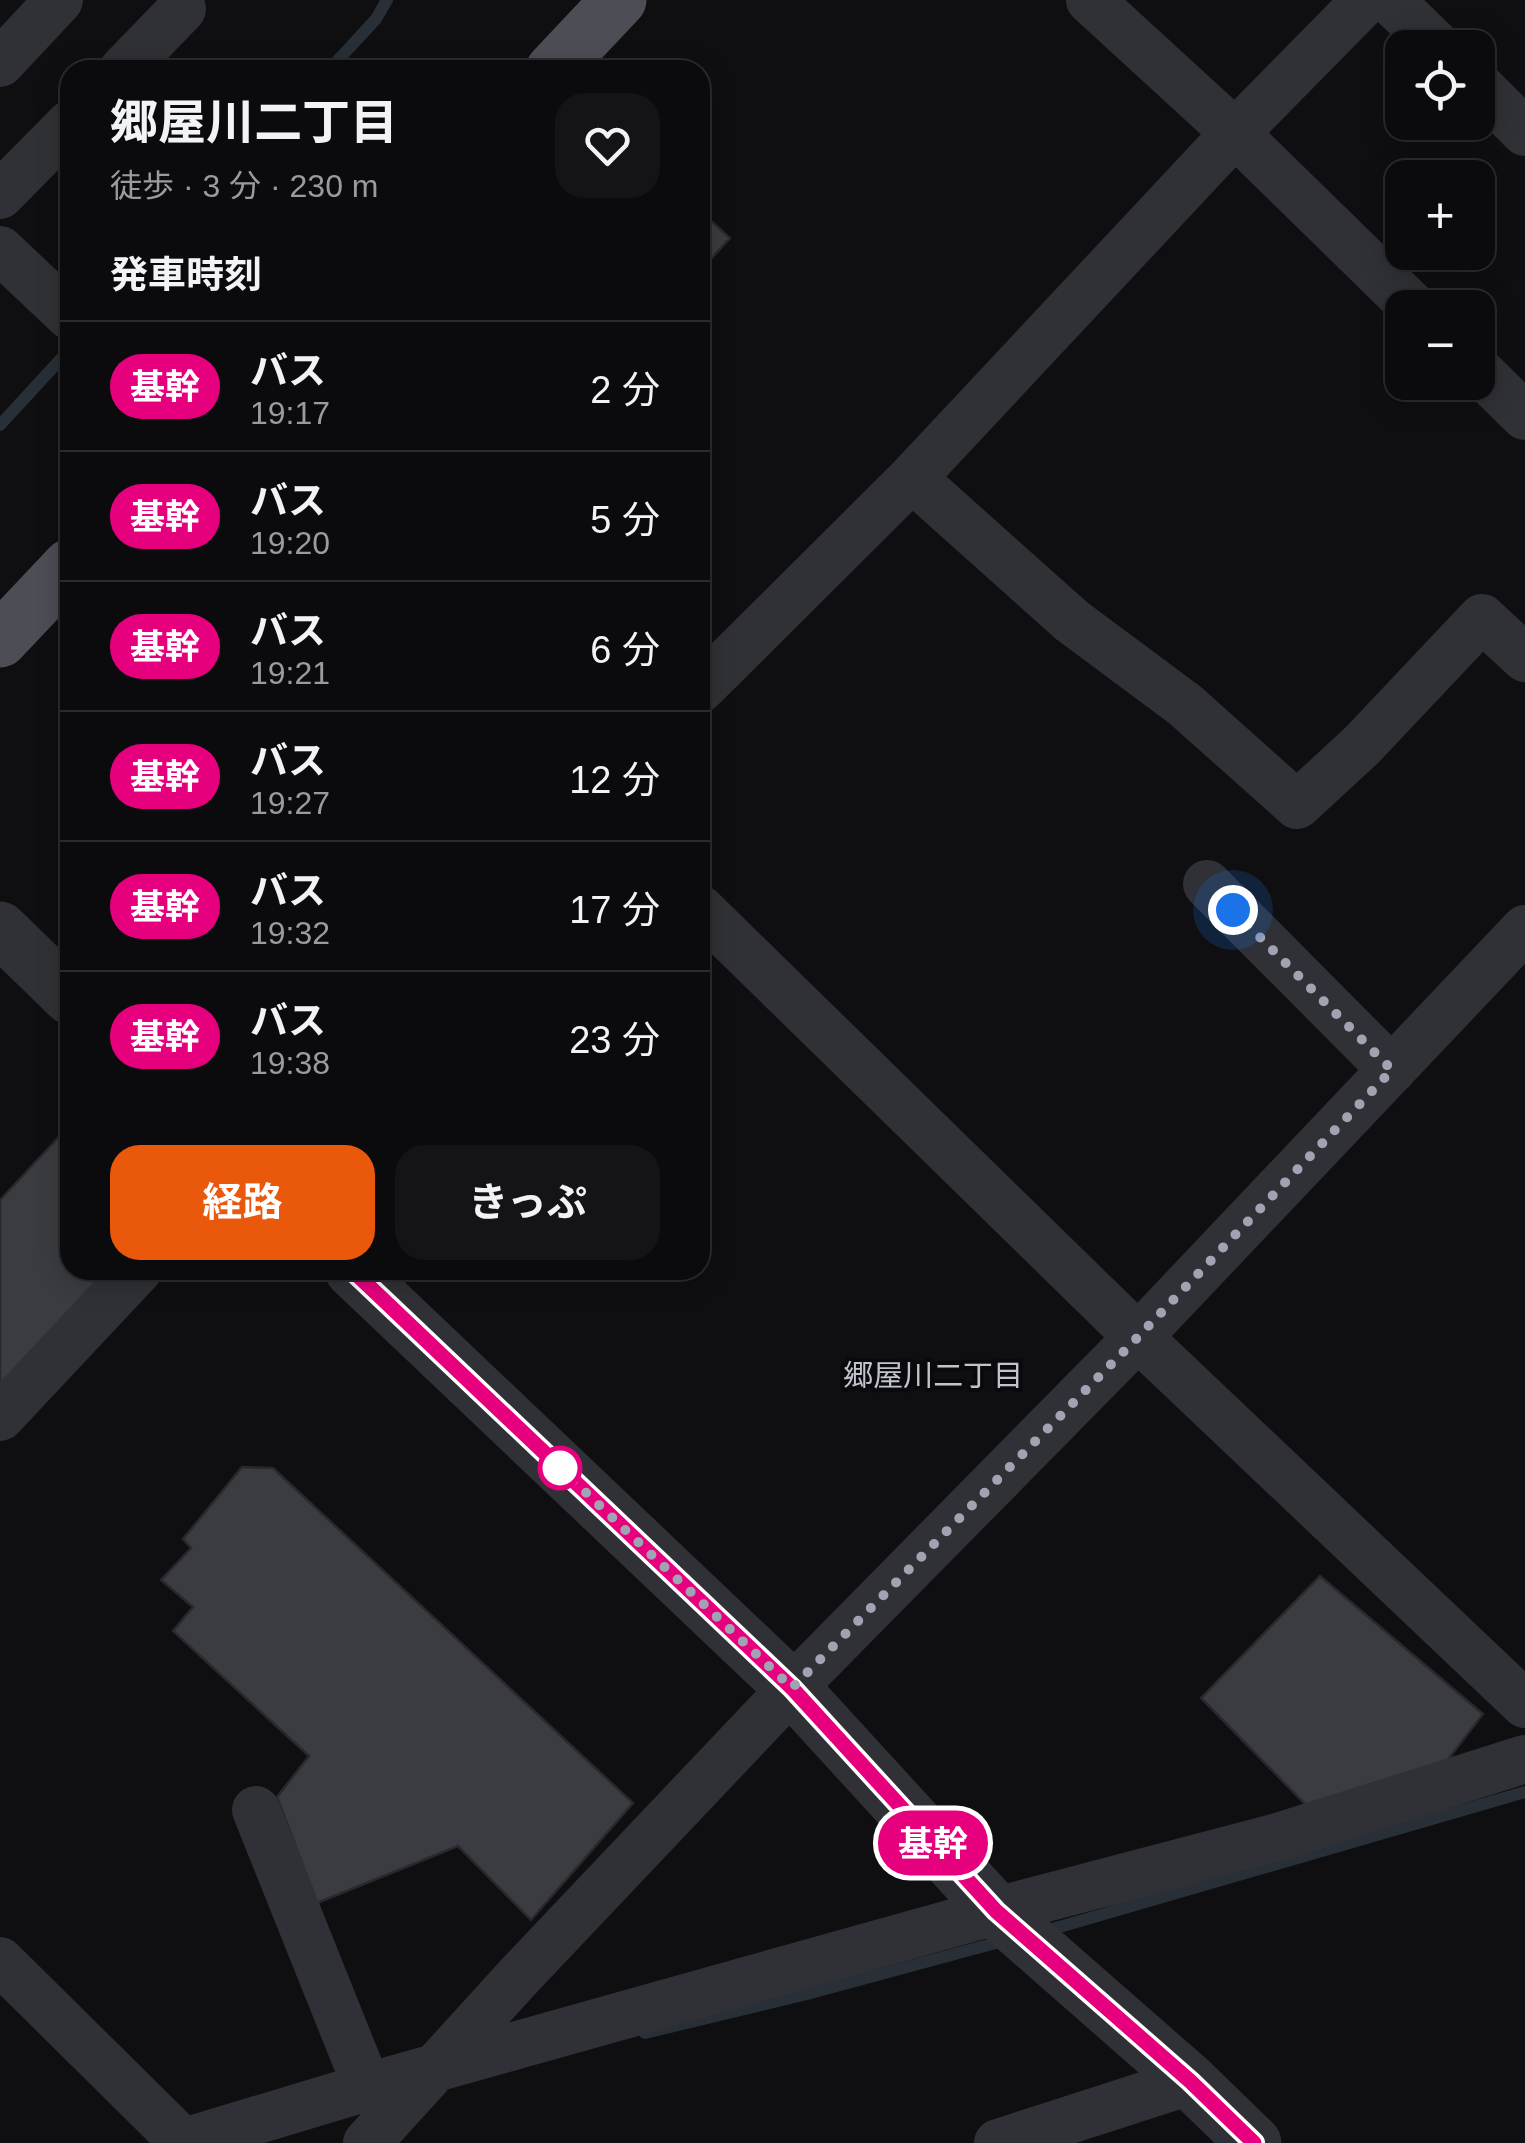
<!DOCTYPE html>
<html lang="ja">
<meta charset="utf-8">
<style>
body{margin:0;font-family:Helvetica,"Noto Sans JP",sans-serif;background:#141416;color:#f1f3f6;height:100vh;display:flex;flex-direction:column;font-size:38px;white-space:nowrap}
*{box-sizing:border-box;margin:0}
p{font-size:32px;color:#9a9b9d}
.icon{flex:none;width:55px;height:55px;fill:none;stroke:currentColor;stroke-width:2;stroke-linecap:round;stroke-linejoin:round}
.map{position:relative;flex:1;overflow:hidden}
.sheet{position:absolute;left:60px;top:60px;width:650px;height:1220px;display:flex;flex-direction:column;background:#0b0b0d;border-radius:30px;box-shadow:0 5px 25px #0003,0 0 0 2px #2b2b2e}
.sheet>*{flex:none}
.badge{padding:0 20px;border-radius:32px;font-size:35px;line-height:65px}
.controls{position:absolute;left:1385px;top:30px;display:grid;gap:20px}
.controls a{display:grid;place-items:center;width:110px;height:110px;border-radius:20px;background:#0b0b0d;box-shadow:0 5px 25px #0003,0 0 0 2px #2b2b2e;font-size:50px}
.you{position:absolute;width:50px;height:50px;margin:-25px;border:8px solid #fff;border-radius:50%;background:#1a73e8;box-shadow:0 0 0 15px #1a73e833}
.map>.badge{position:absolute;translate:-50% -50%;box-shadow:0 0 0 5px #fff}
h2{padding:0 50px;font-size:38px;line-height:90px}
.round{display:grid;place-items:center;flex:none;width:105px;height:105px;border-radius:30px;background:#141416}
.headline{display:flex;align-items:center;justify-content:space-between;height:170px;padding:0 50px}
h1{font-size:48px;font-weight:700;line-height:75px}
.cta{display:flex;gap:20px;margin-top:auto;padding:20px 50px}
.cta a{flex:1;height:115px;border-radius:30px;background:#ea580c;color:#fff;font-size:40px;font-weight:700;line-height:115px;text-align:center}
.cta a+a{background:#141416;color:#f1f3f6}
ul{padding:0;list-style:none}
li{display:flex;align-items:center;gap:30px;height:130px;padding:0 50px;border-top:2px solid #2b2b2e}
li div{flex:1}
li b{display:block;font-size:38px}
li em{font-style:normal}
li .badge{min-width:110px;font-weight:700;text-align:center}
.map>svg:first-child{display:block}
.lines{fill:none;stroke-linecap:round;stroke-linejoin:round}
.stream{stroke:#282f36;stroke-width:12}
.building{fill:#3b3c41;stroke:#29292d;stroke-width:2.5}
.minor{stroke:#303136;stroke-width:48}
.tertiary{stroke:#303136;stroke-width:55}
.primary{stroke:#4c4d55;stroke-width:55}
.line-casing{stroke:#fff;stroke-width:22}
.line{stroke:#e6007e;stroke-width:15}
.walk{stroke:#a0a4b2;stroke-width:10;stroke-dasharray:0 18}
.stop-dot{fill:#fff;stroke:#e6007e;stroke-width:5}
.labels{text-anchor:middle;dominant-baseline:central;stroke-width:8;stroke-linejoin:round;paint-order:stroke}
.neighbourhood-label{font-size:30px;fill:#c1c3ce;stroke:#0a0a0c}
</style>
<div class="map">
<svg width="1525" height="2143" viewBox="0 0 1525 2143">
<rect width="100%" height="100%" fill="#0f0f11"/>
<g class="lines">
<path class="stream" d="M329 70 376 19 387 0
M0 425 70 349
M1042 1932 1525 1792
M645 2033 807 1994 1003 1941"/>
</g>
<path class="building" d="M700 211 730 238 700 271Z
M70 1125V1270H113L0 1391V1200Z
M242 1467 273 1468 633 1803 531 1920 458 1846 317 1903 277 1797 309 1756 173 1631 193 1607 161 1580 191 1548 183 1539Z
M1320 1576 1483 1714 1440 1770 1306 1805 1201 1698Z"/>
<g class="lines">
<path class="minor" d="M1090 0 1235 133 1414 308
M1390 0 1439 48
M0 63 59 0
M123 70 182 9
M1478 85 1525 132
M0 195 70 124
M0 250 70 316
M1478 370 1525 416
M912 478 1072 621 1185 705 1297 805 1362 745 1482 618 1525 658
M700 689 912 478 1235 133 1366 0
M1207 884 1392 1070
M700 909 1138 1337 1525 1704
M0 1417 138 1270
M256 1810 367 2087
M0 1961 184 2143
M181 2143 367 2087 996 1911 1278 1837 1525 1759
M367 2143 520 1975 792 1688 1138 1337 1525 929
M998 2143 1190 2081"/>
<path class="tertiary" d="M0 929 70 997
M352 1270 792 1688 996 1911 1190 2081 1254 2143"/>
<path class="primary" d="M553 70 619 0
M0 640 70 566"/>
</g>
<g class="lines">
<defs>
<path id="line" d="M352 1270 792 1688 996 1911 1190 2081 1254 2143"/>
</defs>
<use href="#line" class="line-casing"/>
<use href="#line" class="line"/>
<path class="walk" d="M560 1468 792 1688 1138 1337 1392 1070 1233 910"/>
</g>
<circle class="stop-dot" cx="560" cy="1468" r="20"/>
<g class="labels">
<g class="neighbourhood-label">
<text x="933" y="1375">郷屋川二丁目</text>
</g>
</g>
</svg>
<div class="controls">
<a><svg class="icon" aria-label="locate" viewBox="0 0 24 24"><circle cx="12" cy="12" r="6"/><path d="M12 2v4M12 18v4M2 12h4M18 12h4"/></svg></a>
<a>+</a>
<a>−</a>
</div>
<div class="you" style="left:1233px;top:910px"></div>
<b class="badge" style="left:933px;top:1843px;background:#e6007e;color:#fff">基幹</b>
<section class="sheet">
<div class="headline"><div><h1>郷屋川二丁目</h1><p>徒歩 · 3 分 · 230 m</p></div><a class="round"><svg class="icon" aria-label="heart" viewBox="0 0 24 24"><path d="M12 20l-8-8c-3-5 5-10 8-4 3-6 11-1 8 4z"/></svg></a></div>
<h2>発車時刻</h2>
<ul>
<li><span class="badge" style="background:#e6007e;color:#fff">基幹</span><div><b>バス</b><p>19:17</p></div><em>2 分</em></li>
<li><span class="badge" style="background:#e6007e;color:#fff">基幹</span><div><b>バス</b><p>19:20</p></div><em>5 分</em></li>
<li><span class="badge" style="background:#e6007e;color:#fff">基幹</span><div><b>バス</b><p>19:21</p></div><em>6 分</em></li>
<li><span class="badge" style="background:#e6007e;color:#fff">基幹</span><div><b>バス</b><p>19:27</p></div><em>12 分</em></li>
<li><span class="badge" style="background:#e6007e;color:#fff">基幹</span><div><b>バス</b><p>19:32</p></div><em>17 分</em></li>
<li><span class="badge" style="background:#e6007e;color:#fff">基幹</span><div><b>バス</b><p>19:38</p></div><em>23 分</em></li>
</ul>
<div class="cta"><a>経路</a><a>きっぷ</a></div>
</section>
</div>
